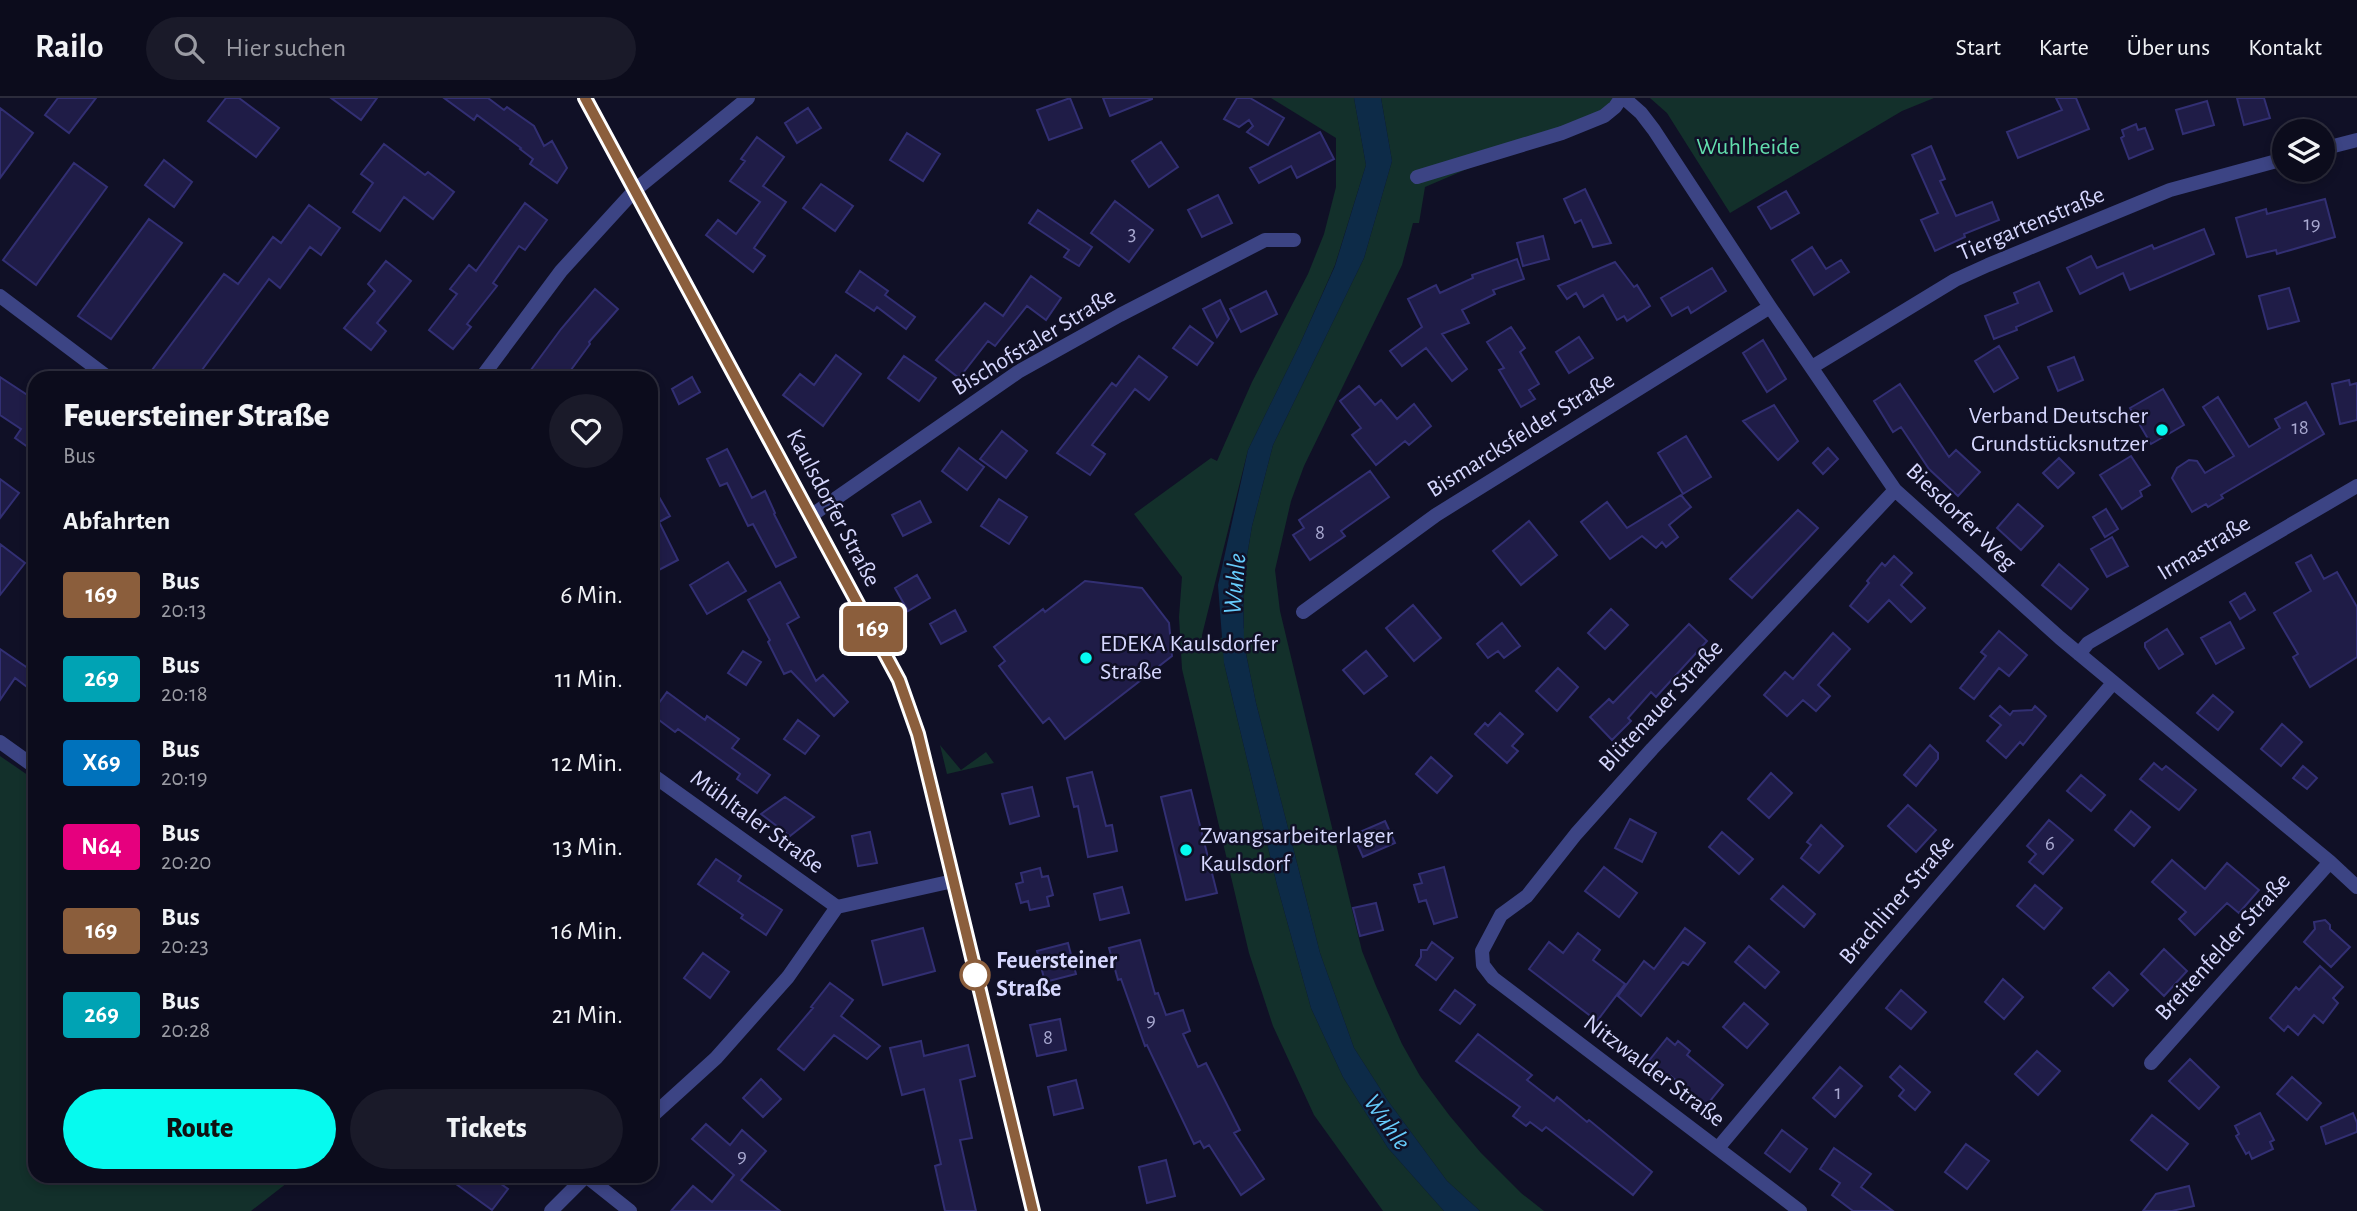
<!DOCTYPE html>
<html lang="de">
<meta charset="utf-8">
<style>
body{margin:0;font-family:"Alegreya Sans",sans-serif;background:#1a1a29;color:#f1f3f6;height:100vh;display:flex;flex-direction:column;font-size:26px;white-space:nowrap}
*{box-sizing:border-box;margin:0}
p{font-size:23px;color:#9a9ba3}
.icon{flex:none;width:38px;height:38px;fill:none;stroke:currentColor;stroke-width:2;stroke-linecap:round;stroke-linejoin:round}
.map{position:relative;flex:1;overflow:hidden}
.panel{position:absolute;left:28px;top:273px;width:630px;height:812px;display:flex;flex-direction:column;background:#0c0c1c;border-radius:21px;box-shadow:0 4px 10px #0003,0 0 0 2px #2c2c3b}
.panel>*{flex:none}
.badge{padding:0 14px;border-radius:5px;font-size:24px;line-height:46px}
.buttons{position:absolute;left:2272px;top:21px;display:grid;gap:14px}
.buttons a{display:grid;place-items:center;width:63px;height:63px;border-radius:50%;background:#0c0c1c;box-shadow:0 4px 10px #0003,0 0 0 2px #2c2c3b;font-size:35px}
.map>.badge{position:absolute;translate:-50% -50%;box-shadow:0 0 0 4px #fff}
h2{padding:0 35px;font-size:26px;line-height:63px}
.round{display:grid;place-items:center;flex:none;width:74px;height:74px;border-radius:37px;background:#1a1a29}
.overview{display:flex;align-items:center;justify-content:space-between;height:119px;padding:0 35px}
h1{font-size:33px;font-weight:800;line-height:52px}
.button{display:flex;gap:14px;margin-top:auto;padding:14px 35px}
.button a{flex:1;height:80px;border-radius:42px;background:#06faef;color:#111;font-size:28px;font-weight:800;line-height:80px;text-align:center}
.button a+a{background:#1a1a29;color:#f1f3f6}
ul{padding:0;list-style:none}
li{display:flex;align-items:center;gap:21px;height:84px;padding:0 35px}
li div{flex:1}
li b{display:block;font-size:26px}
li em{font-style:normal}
li .badge{min-width:77px;font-weight:700;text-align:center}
header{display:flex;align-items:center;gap:42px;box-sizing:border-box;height:98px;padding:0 35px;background:#0c0c1c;border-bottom:2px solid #2c2c3b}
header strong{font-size:33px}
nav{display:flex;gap:38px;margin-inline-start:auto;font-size:24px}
.search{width:490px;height:63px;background:#1a1a29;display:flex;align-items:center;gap:18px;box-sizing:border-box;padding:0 24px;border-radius:38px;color:#9a9ba3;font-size:26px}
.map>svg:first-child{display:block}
.green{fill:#13302b}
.water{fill:#0d2b48}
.building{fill:#1f1c47;stroke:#322f73;stroke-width:2}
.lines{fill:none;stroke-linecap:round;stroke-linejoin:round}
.minor{stroke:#3c4484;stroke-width:14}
.secondary{stroke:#6f80fc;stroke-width:14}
.line-casing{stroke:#fff;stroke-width:16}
.line{stroke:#8b5e3c;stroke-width:10}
.poi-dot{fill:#06faef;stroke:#101026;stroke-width:2.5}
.stop-dot{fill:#fff;stroke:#8b5e3c;stroke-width:3.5}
.labels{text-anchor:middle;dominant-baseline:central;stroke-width:5;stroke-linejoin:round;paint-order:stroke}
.number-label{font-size:21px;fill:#a8a8d0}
.park-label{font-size:24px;fill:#62dead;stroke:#101026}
.street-label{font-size:24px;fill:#d6d7fe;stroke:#101026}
.poi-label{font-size:24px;fill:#d6d7fe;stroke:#101026;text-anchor:start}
.stop-label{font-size:24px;font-weight:bold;fill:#d6d7fe;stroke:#101026;text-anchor:start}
.water-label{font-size:26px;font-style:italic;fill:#66ccfc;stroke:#101026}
</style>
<header>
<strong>Railo</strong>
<div class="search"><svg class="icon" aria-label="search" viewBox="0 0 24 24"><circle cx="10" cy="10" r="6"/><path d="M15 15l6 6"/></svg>Hier suchen</div>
<nav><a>Start</a><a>Karte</a><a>Über uns</a><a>Kontakt</a></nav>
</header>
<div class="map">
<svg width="2357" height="1113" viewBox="0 0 2357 1113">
<rect width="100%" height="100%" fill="#101026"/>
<path class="green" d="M1271 0H1354L1366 67 1335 167 1300 246 1248 352 1202 537V548L1244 530 1243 481 1252 428 1273 347 1364 160 1392 63 1381 0H1622L1598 15 1425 89 1419 125H1413L1402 167 1304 368 1291 403 1275 472 1280 513 1320 680 1362 853 1376 888 1402 946 1420 978 1449 1017 1481 1055 1521 1095 1544 1113H1480L1447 1083 1388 1003 1354 950 1320 855 1256 605 1244 546 1224 565 1277 787 1311 910 1343 979 1388 1050 1444 1113H1383L1314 1017 1273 928 1249 855 1182 571 1179 519 1182 479 1134 416 1211 360 1217 363 1252 284 1308 176 1324 136 1336 89V40Z
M1650 0H1934L1902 13 1730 115 1667 15Z
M940 647 961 672 986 654 994 665 947 676Z
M0 658 35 682V1078H296L251 1113H0Z"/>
<path class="water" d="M1354 0H1381L1392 63 1364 160 1273 347 1252 428 1243 481 1244 546 1256 605 1320 855 1354 950 1388 1003 1447 1083 1480 1113H1444L1388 1050 1343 979 1311 910 1277 787 1224 565 1218 487 1248 352 1300 246 1335 168 1366 67Z"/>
<path class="building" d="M58 0H96L69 35 45 17Z
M226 0H239L279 30 256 59 208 23Z
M331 0H377L361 22Z
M444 0H488L504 12 507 9 534 28 544 48 552 43 567 70 557 85 530 66 533 61 520 51 521 50 477 17 474 22Z
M1070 0 1082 30 1049 42 1037 12Z
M1103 0H1152V1L1110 18Z
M1237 0H1250L1284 20 1268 47 1247 34 1253 28 1249 22 1239 29 1224 21Z
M2056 0H2076L2089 31 2018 60 2007 34 2062 12Z
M2237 0H2264L2270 20 2244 27Z
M2207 3 2214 27 2183 36 2176 12Z
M0 10 33 35 0 80Z
M808 10 821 30 797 45 785 25Z
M2136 26 2138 32 2145 30 2153 51 2129 61 2121 40 2124 38 2122 32Z
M1320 34 1334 61 1297 80 1291 68 1259 85 1250 70Z
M907 35 940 56 923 83 890 62Z
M757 39 784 59 763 88 786 104 754 150 765 158 753 174 706 137 718 122 736 136 760 104 730 83 745 63 741 61Z
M1161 44 1178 69 1149 89 1132 63Z
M384 46 425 77 428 74 454 94 433 121 404 99 380 133 353 114 373 85 361 76Z
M1931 48 1945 81 1940 83 1956 118 1992 104 1999 122 1964 136 1965 139 1935 153 1921 122 1938 115 1912 57Z
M164 62 192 84 174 109 145 87Z
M74 65 107 89 36 187 3 162Z
M821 86 853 108 835 133 803 110Z
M1585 91 1611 145 1593 149 1581 122 1575 125 1564 101Z
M1786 93 1799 115 1771 131 1758 109Z
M1218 97 1232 125 1202 139 1188 112Z
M2325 101 2335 139 2277 156 2276 152 2247 159 2236 120 2266 111 2267 116Z
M1115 103 1153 132 1129 164 1091 135Z
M525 105 547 122 525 152 519 148 493 185 497 188 467 226 471 229 453 251 429 232 457 196 450 191 469 167 476 173Z
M309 107 340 130 321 157 310 149 280 190 269 181 196 280H164L152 272 224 176 238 186 273 139 281 145Z
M1038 112 1092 149 1079 168 1064 159 1069 152 1029 125Z
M149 121 182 145 111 241 78 218Z
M2204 131 2214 156 2130 192 2123 175 2080 196 2067 170 2091 158 2097 170 2152 147 2154 151Z
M1543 138 1549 161 1523 168 1517 145Z
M1812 149 1826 171 1841 162 1849 174 1814 197 1792 162Z
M1517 161 1524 181 1493 192 1495 196 1462 212 1469 225 1442 236 1467 271 1452 283 1426 250 1402 268 1390 253 1422 229 1408 201 1436 187 1440 195 1473 180 1472 177Z
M386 163 411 183 377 225 386 233 371 252 344 230 375 193 368 186Z
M1615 164 1634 189 1637 187 1650 208 1627 223 1624 218 1617 222 1603 197 1584 209 1576 195 1567 201 1558 188Z
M1712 170 1726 193 1691 215 1688 209 1672 218 1661 200Z
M860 173 888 193 885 197 915 219 906 231 877 209 874 213 846 194Z
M1031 178 1061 200 1046 222 1027 208 995 248 988 243 959 280 936 262 985 205 1003 218Z
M2039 184 2052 213 2016 229 2017 232 1994 241 1985 218 2018 205 2014 195Z
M2289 190 2299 223 2268 231 2259 198Z
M595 191 618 211 589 244 590 246 565 280H525L561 231Z
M1266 193 1277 216 1241 234 1230 211Z
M1220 202 1229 221 1217 239 1203 211Z
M1190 228 1213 245 1197 267 1173 250Z
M1511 229 1525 250 1520 254 1539 286 1529 292 1535 301 1521 309 1499 272 1504 270 1487 244Z
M1579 239 1593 260 1569 275 1556 254Z
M1763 242 1786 281 1767 294 1743 255Z
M1999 248 2018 280 1994 294 1975 263Z
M836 257 861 276 823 328 783 297 800 276 814 287Z
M904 258 936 280 919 303 888 280Z
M1139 258 1167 279 1149 302 1135 291 1092 347 1105 356 1090 377 1057 355 1112 285 1116 288Z
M2074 259 2083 282 2058 293 2048 269Z
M0 279 35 302V354L15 340 21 331 0 317Z
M692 279 700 294 679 306 672 291Z
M2349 282 2350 287 2357 285V322L2340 326 2332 286Z
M1900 286 1949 359 1956 352 1980 374 1958 398 1929 371 1901 329 1893 334 1874 303Z
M1359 288 1375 307 1381 302 1397 321 1414 306 1431 328 1409 347 1405 343 1376 367 1352 337 1361 330 1340 303Z
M2163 291 2184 327 2151 346 2130 310Z
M2218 299 2249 349 2280 330 2275 321 2306 304 2324 336 2221 397 2223 400 2208 409 2206 406 2192 414 2172 380 2177 370 2189 362 2197 363 2205 375 2234 358 2203 309Z
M1774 307 1798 343 1778 362 1743 323Z
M1002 333 1027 353 1006 380 980 361Z
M1686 338 1711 379 1683 396 1658 355Z
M959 350 984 369 967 392 942 373Z
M1828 350 1838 361 1823 376 1813 365Z
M727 351 752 400 765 393 775 415 774 416 796 459 776 469 753 426 748 428 727 385 720 388 707 361Z
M2131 358 2150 387 2140 393 2142 398 2122 411 2100 377Z
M2059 360 2074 375 2058 390 2043 375Z
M1370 373 1389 399 1341 433 1345 438 1310 462 1293 437 1304 430 1299 422Z
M0 381 19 395 0 420Z
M651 385 670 418 659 424 678 462 651 476Z
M1681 397 1691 409 1669 427 1678 439 1666 449 1662 444 1656 450 1642 438 1610 461 1581 424 1607 404 1627 430Z
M999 401 1027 419 1009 446 981 428Z
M920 403 931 424 903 438 892 417Z
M2018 406 2043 428 2021 452 1997 430Z
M2106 411 2118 431 2105 439 2093 419Z
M1798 412 1818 430 1752 500 1730 481Z
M1529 423 1557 457 1521 487 1493 453Z
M2112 439 2128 468 2107 479 2091 451Z
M0 446 25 465 0 497Z
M2311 457 2324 481 2337 474 2357 509V559L2310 589 2293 559 2298 556 2274 515 2311 493 2296 465Z
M1894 458 1912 475 1901 487 1925 510 1911 524 1889 502 1868 524 1850 508 1869 485 1867 483 1882 465 1885 468Z
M728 464 746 493 707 516 690 487Z
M2059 466 2088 491 2071 511 2042 487Z
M917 477 930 500 908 513 895 490Z
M1085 483 1142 490 1169 525 1172 558 1065 641 1049 620 1043 625 1008 580 999 568 1005 563 994 549 1043 511 1045 514Z
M780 484 799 519 787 526 816 583 823 577 848 604 834 618 791 573 784 576 768 544 770 542 748 502Z
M2245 495 2255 512 2240 521 2230 504Z
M1413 507 1441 540 1414 563 1386 530Z
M1611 511 1628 527 1605 551 1588 535Z
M955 512 966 533 941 546 930 526Z
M2230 524 2244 550 2216 566 2201 540Z
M1502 525 1520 548 1504 560 1498 553 1488 560 1477 546Z
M1689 526 1707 543 1656 599 1651 594 1628 620 1631 623 1612 642 1590 619 1609 601 1613 605Z
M2167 531 2183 556 2159 571 2145 549V545Z
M1999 533 2027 557 2009 578 1999 570 1974 601 1960 590 1986 558 1981 554Z
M1833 535 1850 551 1818 587 1830 598 1816 613 1803 602 1787 618 1764 597 1785 574 1793 581Z
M0 551 35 575V595L15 580 0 602Z
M743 553 761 564 746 587 728 575Z
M1366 553 1387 578 1364 596 1343 572Z
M1558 570 1578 589 1557 613 1536 593Z
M667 594 705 622 707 618 739 641 732 650 770 677 757 695 737 681 740 676 678 631 675 634 651 616Z
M2213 597 2233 614 2218 632 2197 615Z
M2000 608 2010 617 2013 613 2032 612 2035 608 2046 618 2023 647 2020 644 2006 660 1987 643 2001 627 1990 618Z
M1500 615 1523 636 1512 648 1518 653 1507 665 1475 636 1485 625 1488 628Z
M798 622 819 638 805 656 784 641Z
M2282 626 2302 644 2281 668 2261 651Z
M1930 647 1938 655V661L1916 688 1904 677Z
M1431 659 1452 678 1437 695 1416 676Z
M2154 665 2162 672 2166 668 2196 692 2179 712 2140 681Z
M2303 668 2317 680 2307 691 2293 680Z
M1092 674 1106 728 1112 727 1117 753 1088 759 1078 708 1074 709 1067 680Z
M1771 675 1792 695 1769 720 1748 701Z
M2081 677 2105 697 2091 713 2067 693Z
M1032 689 1039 718 1010 726 1002 696Z
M1191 692 1217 795 1186 802 1161 699Z
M785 699 814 719 790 738 761 716Z
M1908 707 1936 732 1916 754 1888 728Z
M2131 713 2150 729 2134 748 2115 732Z
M1630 721 1656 735 1642 764 1615 750Z
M2049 722 2073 742 2043 776 2029 764 2036 756 2027 748Z
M1385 723 1395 745 1363 759 1353 737Z
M1821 727 1843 748 1819 775 1801 760 1811 747 1807 744Z
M870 734 877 765 858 768 852 738Z
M1722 734 1753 761 1739 776 1709 749Z
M716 761 741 778 738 783 782 812 766 837 741 820 743 817 698 786Z
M2172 762 2205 791 2227 765 2259 792 2239 815 2227 805 2195 837 2179 821 2186 814 2152 784Z
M1444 769 1457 819 1434 826 1426 802 1419 804 1414 787 1422 785 1419 776Z
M1604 769 1637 795 1619 819 1585 793Z
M1040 770 1042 779 1048 778 1053 797 1047 799 1049 808 1030 812 1028 803 1021 805 1016 786 1023 784 1021 775Z
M2035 787 2062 810 2044 831 2017 808Z
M1783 788 1815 816 1804 829 1771 801Z
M1122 789 1129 815 1100 822 1094 796Z
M1376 805 1383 832 1360 838 1353 810Z
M2325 822 2330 827V831L2350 849 2331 869 2304 844 2315 831 2314 824Z
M923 830 935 873 883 887 872 843Z
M1685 830 1705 845 1688 867 1683 864 1641 918 1618 898 1644 863 1654 871Z
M1578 835 1600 852 1593 862 1625 886 1597 923 1529 871 1549 844 1563 855Z
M1140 842 1155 896 1158 895 1166 917 1183 912 1190 933 1183 936 1198 969 1206 965 1240 1032 1234 1035 1264 1081 1241 1097 1209 1047 1204 1050 1200 1043 1194 1046 1147 947 1145 948 1121 881 1118 882 1109 850Z
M1432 844 1453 860 1436 882 1416 867 1421 859V852H1427Z
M1068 845 1076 876 1045 884 1037 853Z
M1749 848 1779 874 1765 890 1735 864Z
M2164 851 2187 873 2164 898 2141 876Z
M703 855 729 874 710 900 684 880Z
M2320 868 2343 889 2333 900 2338 905 2323 925 2314 917 2298 937 2288 928 2284 933 2270 920 2296 889 2299 892Z
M2109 874 2128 892 2113 908 2093 890Z
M2003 881 2023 899 2004 921 1985 904Z
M830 885 853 902 841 918 880 948 867 961 834 937 804 972 778 951 813 910 811 909Z
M1455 892 1475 907 1460 926 1440 912Z
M1901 892 1926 914 1911 931 1886 910Z
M1744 905 1768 926 1747 950 1723 929Z
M1060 921 1066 952 1037 958 1030 927Z
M1478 936 1532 977 1527 982 1554 1003 1557 999 1587 1024 1589 1022 1652 1074 1633 1097 1546 1029 1542 1033 1530 1024 1526 1028 1513 1018 1520 1009 1456 963Z
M1667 940 1675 947 1678 943 1690 953 1687 957 1723 987 1706 1008 1671 978 1670 980 1648 964Z
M921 943 924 958 968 947 975 978 960 982 972 1040 960 1042 976 1113H945L935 1068 941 1066 924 991 902 997 890 950Z
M2037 953 2060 973 2038 997 2015 976Z
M2190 961 2219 989 2199 1011 2169 983Z
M1900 968 1930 994 1915 1012 1899 998 1904 992 1890 979Z
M1840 969 1862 988 1835 1019 1813 1000Z
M2292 979 2321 1005 2307 1022 2277 996Z
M761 981 781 1001 763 1019 743 1000Z
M1076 982 1083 1010 1054 1017 1048 989Z
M2260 1015 2274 1042 2270 1044 2273 1051 2252 1061 2249 1054 2246 1056 2236 1038 2239 1036 2235 1028Z
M2353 1015 2357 1025V1034L2326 1046 2321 1029Z
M2152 1017 2188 1046 2167 1072 2131 1042Z
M706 1026 730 1047 742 1032 766 1053 741 1082 780 1113H671L693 1088 712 1104 734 1077 692 1041Z
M1782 1032 1807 1051 1790 1074 1765 1055Z
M1966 1046 1989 1063 1967 1091 1945 1074Z
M1834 1050 1871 1076 1861 1089 1893 1113H1853L1832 1097 1840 1085 1820 1071Z
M1166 1062 1175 1098 1147 1105 1139 1069Z
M445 1078H490L508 1091 492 1112Z
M2189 1088 2194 1108 2172 1113H2143L2156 1096Z"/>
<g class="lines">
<path class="minor" d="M1624 0 1641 15 1654 32 1770 209 1895 392 2060 540 2330 764 2357 789
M2322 51 2357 42
M1417 79 1562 35 1604 18 1615 9 1621 0
M0 198 109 280
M1812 269 1955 182 1988 167 2170 92 2284 61
M481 280 561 173 635 92 748 0
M812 417 1018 274 1120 217 1265 142H1294
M1303 514 1436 417 1770 209
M2079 556 2088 545 2357 388
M0 644 35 669
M651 676 837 809
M2151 965 2330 764
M651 1019 716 960 788 879 837 809 953 783
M1718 1050 1885 851 2113 585
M586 1078 630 1113
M551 1113 586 1078
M1800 1113 1493 880 1483 867 1482 853 1501 817 1527 798 1576 736 1652 651 1895 392"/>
<path class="secondary" d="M585 0 899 582 918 636 931 689 1033 1113"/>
</g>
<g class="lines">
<defs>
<path id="line" d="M585 0 899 582 918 636 931 689 1033 1113"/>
</defs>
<use href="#line" class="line-casing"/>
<use href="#line" class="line"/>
</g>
<g class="poi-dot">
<circle cx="2162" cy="332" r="7"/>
<circle cx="1086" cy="560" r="7"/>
<circle cx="1186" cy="752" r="7"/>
</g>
<circle class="stop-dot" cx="975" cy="877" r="14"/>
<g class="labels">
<g class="number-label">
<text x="2312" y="125">19</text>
<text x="1132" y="135">3</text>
<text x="2300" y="329">18</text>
<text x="1320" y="434">8</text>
<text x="2050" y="745">6</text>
<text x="1151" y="921">9</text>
<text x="1048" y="939">8</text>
<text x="1838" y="994">1</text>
<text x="742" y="1057">9</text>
</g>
<g class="park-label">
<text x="1748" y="49">Wuhlheide</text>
</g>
<g class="street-label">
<text transform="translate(2031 126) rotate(-23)">Tiergartenstraße</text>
<text transform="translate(1034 244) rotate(-31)">Bischofstaler Straße</text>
<text transform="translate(1521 337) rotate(-32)">Bismarcksfelder Straße</text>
<text transform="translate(833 410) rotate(62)">Kaulsdorfer Straße</text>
<text transform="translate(1961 419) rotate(44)">Biesdorfer Weg</text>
<text transform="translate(2204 450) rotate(-31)">Irmastraße</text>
<text transform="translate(1661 608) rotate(-47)">Blütenauer Straße</text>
<text transform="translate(757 724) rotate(36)">Mühltaler Straße</text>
<text transform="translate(1897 802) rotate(-49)">Brachliner Straße</text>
<text transform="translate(2223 849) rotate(-48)">Breitenfelder Straße</text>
<text transform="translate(1654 973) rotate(37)">Nitzwalder Straße</text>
</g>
<g class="poi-label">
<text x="2148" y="318" text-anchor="end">Verband Deutscher<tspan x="2148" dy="28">Grundstücksnutzer</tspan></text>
<text x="1100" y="546">EDEKA Kaulsdorfer<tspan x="1100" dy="28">Straße</tspan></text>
<text x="1200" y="738">Zwangsarbeiterlager<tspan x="1200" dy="28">Kaulsdorf</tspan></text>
</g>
<g class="stop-label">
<text x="996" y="863">Feuersteiner<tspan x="996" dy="28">Straße</tspan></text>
</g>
<g class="water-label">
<text transform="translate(1235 486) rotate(-85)">Wuhle</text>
<text transform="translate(1387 1024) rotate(55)">Wuhle</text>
</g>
</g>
</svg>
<div class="buttons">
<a><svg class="icon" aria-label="layers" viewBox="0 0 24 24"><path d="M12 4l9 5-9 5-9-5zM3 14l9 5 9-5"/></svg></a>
</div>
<b class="badge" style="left:873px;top:531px;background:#8b5e3c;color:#fff">169</b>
<section class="panel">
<div class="overview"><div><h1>Feuersteiner Straße</h1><p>Bus</p></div><a class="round"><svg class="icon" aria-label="heart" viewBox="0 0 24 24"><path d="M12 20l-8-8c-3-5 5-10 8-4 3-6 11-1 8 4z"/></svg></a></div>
<h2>Abfahrten</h2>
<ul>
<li><span class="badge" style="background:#8b5e3c;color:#fff">169</span><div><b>Bus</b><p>20:13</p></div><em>6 Min.</em></li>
<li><span class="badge" style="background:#00a3b4;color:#fff">269</span><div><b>Bus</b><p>20:18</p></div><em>11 Min.</em></li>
<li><span class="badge" style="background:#0072bc;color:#fff">X69</span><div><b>Bus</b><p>20:19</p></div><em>12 Min.</em></li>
<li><span class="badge" style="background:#e6007e;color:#fff">N64</span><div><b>Bus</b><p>20:20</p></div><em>13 Min.</em></li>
<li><span class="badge" style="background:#8b5e3c;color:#fff">169</span><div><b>Bus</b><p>20:23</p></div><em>16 Min.</em></li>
<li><span class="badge" style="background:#00a3b4;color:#fff">269</span><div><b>Bus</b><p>20:28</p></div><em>21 Min.</em></li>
</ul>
<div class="button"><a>Route</a><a>Tickets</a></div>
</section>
</div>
